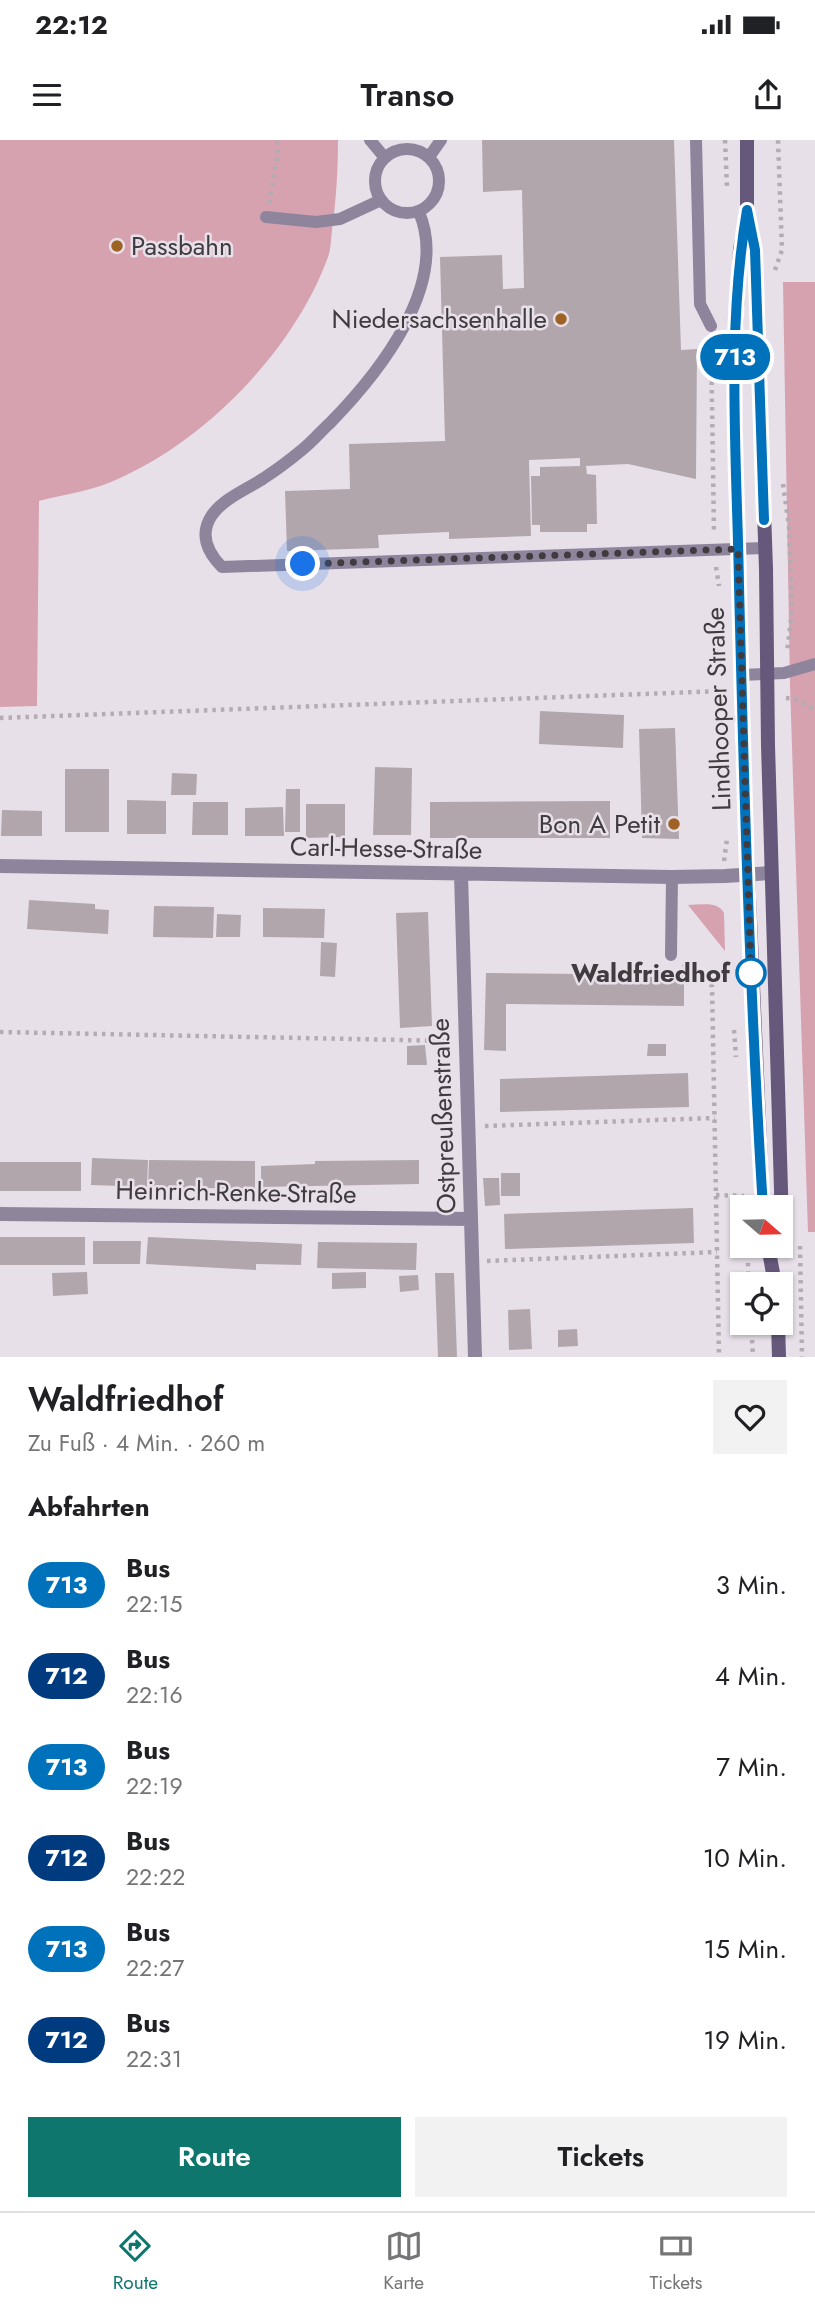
<!DOCTYPE html>
<html lang="de">
<meta charset="utf-8">
<style>
body{margin:0;font-family:Jost,sans-serif;background:#f2f2f2;color:#202124;height:100vh;display:flex;flex-direction:column;font-size:26px;white-space:nowrap}
*{box-sizing:border-box;margin:0}
p{font-size:23px;color:#757577}
.icon{flex:none;width:38px;height:38px;fill:none;stroke:currentColor;stroke-width:2;stroke-linecap:round;stroke-linejoin:round}
.map{position:relative;height:1217px;overflow:hidden}
.details{display:flex;flex-direction:column;background:#fff;flex:1}
.details>*{flex:none}
.badge{padding:0 14px;border-radius:23px;font-size:24px;line-height:46px}
.needle{width:46px;rotate:110deg}
.fabs{position:absolute;left:730px;top:1055px;display:grid;gap:14px}
.fabs a{display:grid;place-items:center;width:63px;height:63px;border-radius:0px;background:#fff;box-shadow:0 2px 5px #0004;font-size:35px}
.you{position:absolute;width:35px;height:35px;margin:-18px;border:5px solid #fff;border-radius:50%;background:#1a73e8;box-shadow:0 0 0 10px #1a73e833}
.map>.badge{position:absolute;translate:-50% -50%;box-shadow:0 0 0 4px #fff}
h2{padding:0 28px;font-size:26px;line-height:63px}
.round{display:grid;place-items:center;flex:none;width:74px;height:74px;border-radius:0px;background:#f2f2f2}
.headline{display:flex;align-items:center;justify-content:space-between;height:119px;padding:0 28px}
h1{font-size:33px;font-weight:600;line-height:52px}
.primary-button{display:flex;gap:14px;margin-top:auto;padding:14px 28px}
.primary-button a{flex:1;height:80px;border-radius:0px;background:#0f766e;color:#fff;font-size:28px;font-weight:600;line-height:80px;text-align:center}
.primary-button a+a{background:#f2f2f2;color:#202124}
ul{padding:0;list-style:none}
li{display:flex;align-items:center;gap:21px;height:91px;padding:0 28px}
li div{flex:1}
li b{display:block;font-size:26px}
li em{font-style:normal}
li .badge{min-width:77px;font-weight:700;text-align:center}
.status{display:flex;justify-content:space-between;align-items:center;height:49px;padding:0 35px;background:#fff;direction:ltr}
.status svg{height:19px;fill:currentColor}
header{display:flex;justify-content:space-between;align-items:center;height:91px;padding:0 28px;background:#fff;font-size:32px;font-weight:600}
.tabs{display:flex;justify-content:space-around;align-items:center;height:98px;border-top:2px solid #e0e0e0;background:#fff;font-size:19px;color:#757577}
.tabs a{display:grid;justify-items:center;gap:4px}
.tabs .current{color:#0f766e}
.map>svg:first-child{display:block}
.green{fill:#d6a2b0}
.building{fill:#b2a6ad}
.lines{fill:none;stroke-linecap:round;stroke-linejoin:round}
.path{stroke:#b3acb3;stroke-width:4.5;stroke-dasharray:3.5 5;stroke-linecap:butt}
.service{stroke:#8e859d;stroke-width:12}
.minor{stroke:#8e859d;stroke-width:14}
.secondary{stroke:#65587a;stroke-width:14}
.line-casing{stroke:#fff;stroke-width:16}
.line{stroke:#0072bc;stroke-width:10}
.walk{stroke:#3f3b3f;stroke-width:7;stroke-dasharray:0 12.6}
.poi-dot{fill:#9f6225;stroke:#e8e0e9;stroke-width:2.5}
.stop-dot{fill:#fff;stroke:#0072bc;stroke-width:3.5}
.labels{text-anchor:middle;dominant-baseline:central;stroke-width:5;stroke-linejoin:round;paint-order:stroke}
.poi-label{font-size:26px;fill:#3f3b3f;stroke:#e8e0e9;text-anchor:end}
.street-label{font-size:26px;fill:#3f3b3f;stroke:#e8e0e9}
.stop-label{font-size:26px;font-weight:bold;fill:#3f3b3f;stroke:#e8e0e9;text-anchor:end}
</style>
<div class="status"><b>22:12</b><svg viewBox="0 0 49 12"><path d="M0 12V9h3v3zM5 12V6h3v6zM10 12V3h3v9zM15 12V0h3v12zM26 1h20v11H26zM47 4h2v5h-2z"/></svg></div>
<header><svg class="icon" aria-label="menu" viewBox="0 0 24 24"><path d="M4 6h16M4 12h16M4 18h16"/></svg>Transo<svg class="icon" aria-label="share" viewBox="0 0 24 24"><path d="M12 15V3M7 8l5-5 5 5M5 13v7h14v-7"/></svg></header>
<div class="map">
<svg width="815" height="1217" viewBox="0 0 815 1217">
<rect width="100%" height="100%" fill="#e8e0e9"/>
<path class="green" d="M0 0H338C338 31 336 60 332 90 331 99 331 109 328 117 294 211 203 304 111 342 89 351 62 355 39 361L37 566 0 567Z
M783 142H815V1092H808L790 546Z
M688 765C700 765 718 761 724 773L725 811Z"/>
<path class="building" d="M482 0H674L681 210 697 209 696 339 628 324 586 326 587 334 596 335 597 384H587V392H540V385H532L531 336H540V327L580 326V318L529 320 531 396 449 399V392L378 395 379 408 287 411 285 351 350 349 349 304 445 301 440 117 502 115 503 149 524 148 522 50 483 52Z
M540 571 624 575 623 608 539 604Z
M675 588 679 699 642 698 639 589Z
M375 627 412 628 411 695H373Z
M65 629H109V692H65Z
M172 633 197 634 196 655H171Z
M286 649H300V692H285Z
M127 660 166 661V694H127Z
M610 661V698H430V662Z
M193 662H228V695H192Z
M306 664H345V697L306 698Z
M283 667 284 696H245V668Z
M2 670 42 671V696H1Z
M29 760 95 764V769L109 770 108 794 27 789Z
M154 766 214 767 213 798 153 797Z
M263 768 325 769 324 798 263 797Z
M428 772 432 886 400 888 396 773Z
M217 774 241 775 240 797H216Z
M321 802 337 803 335 837 320 836Z
M486 833 684 835V866L506 864V911L484 910Z
M648 904H666V916H647Z
M425 905 427 925H407V906Z
M688 933 689 967 500 972V939Z
M92 1018 148 1020 147 1047 91 1045Z
M149 1020 255 1021V1049L148 1047Z
M419 1020V1044L261 1047V1026L315 1024V1021Z
M0 1022H81V1051H0Z
M501 1033H520V1056H501Z
M483 1038H499L500 1065 485 1066Z
M693 1068 694 1103 505 1109 504 1074Z
M0 1097H85V1125H0Z
M148 1097 302 1104 301 1125 256 1124V1130L146 1124Z
M93 1101H141L140 1124H93Z
M318 1102 417 1103 416 1130 317 1128Z
M87 1132 88 1154 53 1156 52 1133Z
M366 1132V1148L332 1149V1133Z
M435 1133H454L457 1217H438Z
M418 1135 419 1150 400 1152 399 1136Z
M530 1169 532 1209 509 1210 508 1170Z
M577 1189 578 1206 558 1207V1190Z"/>
<g class="lines">
<path class="path" d="M725 0 727 48
M269 63 278 14 277 0
M775 130 782 110 778 0
M711 199 714 393
M783 344 789 386 792 471 787 513
M716 427 719 446
M786 558 795 559 815 570
M0 578 723 551
M724 721 727 699
M683 824 712 846 719 1217
M734 890 736 917
M0 892 451 901
M485 986 715 978
M716 1055 744 1056
M747 1106 749 1144
M800 1106 802 1217
M487 1121 717 1112
M751 1183 753 1217"/>
<path class="service" d="M370 0 385 18
M696 0 700 164 711 186
M375 41a32 32 0 1 1 64 0a32 32 0 1 1-64 0Z
M429 17 441 0
M419 72C450 145 378 234 330 283 321 291 313 301 303 309 291 319 278 329 264 338 248 349 224 358 212 375 199 394 207 412 222 427L765 408
M266 77 316 82 340 79 381 60
M741 535 784 533 815 524
M671 815 672 737"/>
<path class="minor" d="M0 726 672 737 725 736 771 733
M461 734 475 1217
M0 1074 471 1079"/>
<path class="secondary" d="M747 0V70L755 110 766 429 768 605 782 1084 780 1106
M746 80 740 109 734 229 743 623 763 1068
M768 1106 775 1144
M778 1183 779 1217"/>
</g>
<g class="lines">
<defs>
<path id="line" d="M763 1068C750 860 744 652 739 445 737 320 726 193 747 70L755 110 764 380"/>
</defs>
<use href="#line" class="line-casing"/>
<use href="#line" class="line"/>
<path class="walk" d="M303 424 738 409 751 835V833"/>
</g>
<g class="poi-dot">
<circle cx="117" cy="106" r="7"/>
<circle cx="561" cy="179" r="7"/>
<circle cx="674" cy="684" r="7"/>
</g>
<circle class="stop-dot" cx="751" cy="833" r="14"/>
<g class="labels">
<g class="poi-label">
<text x="131" y="106" text-anchor="start">Passbahn</text>
<text x="547" y="179">Niedersachsenhalle</text>
<text x="660" y="684">Bon A Petit</text>
</g>
<g class="street-label">
<text transform="translate(718 569) rotate(-92)">Lindhooper Straße</text>
<text transform="translate(386 708) rotate(1)">Carl-Hesse-Straße</text>
<text transform="translate(443 976) rotate(-92)">Ostpreußenstraße</text>
<text transform="translate(236 1052) rotate(1)">Heinrich-Renke-Straße</text>
</g>
<g class="stop-label">
<text x="730" y="833">Waldfriedhof</text>
</g>
</g>
</svg>
<div class="fabs">
<a><svg class="needle" viewBox="-14 -14 28 28"><path d="M0-13l5 13h-10z" fill="#e53935"/><path d="M0 13l5-13h-10z" fill="#757577"/></svg></a>
<a><svg class="icon" aria-label="locate" viewBox="0 0 24 24"><circle cx="12" cy="12" r="6"/><path d="M12 2v4M12 18v4M2 12h4M18 12h4"/></svg></a>
</div>
<div class="you" style="left:303px;top:424px"></div>
<b class="badge" style="left:735px;top:217px;background:#0072bc;color:#fff">713</b>
</div>
<section class="details">
<div class="headline"><div><h1>Waldfriedhof</h1><p>Zu Fuß · 4 Min. · 260 m</p></div><a class="round"><svg class="icon" aria-label="heart" viewBox="0 0 24 24"><path d="M12 20l-8-8c-3-5 5-10 8-4 3-6 11-1 8 4z"/></svg></a></div>
<h2>Abfahrten</h2>
<ul>
<li><span class="badge" style="background:#0072bc;color:#fff">713</span><div><b>Bus</b><p>22:15</p></div><em>3 Min.</em></li>
<li><span class="badge" style="background:#003b80;color:#fff">712</span><div><b>Bus</b><p>22:16</p></div><em>4 Min.</em></li>
<li><span class="badge" style="background:#0072bc;color:#fff">713</span><div><b>Bus</b><p>22:19</p></div><em>7 Min.</em></li>
<li><span class="badge" style="background:#003b80;color:#fff">712</span><div><b>Bus</b><p>22:22</p></div><em>10 Min.</em></li>
<li><span class="badge" style="background:#0072bc;color:#fff">713</span><div><b>Bus</b><p>22:27</p></div><em>15 Min.</em></li>
<li><span class="badge" style="background:#003b80;color:#fff">712</span><div><b>Bus</b><p>22:31</p></div><em>19 Min.</em></li>
</ul>
<div class="primary-button"><a>Route</a><a>Tickets</a></div>
</section>
<nav class="tabs">
<a class="current"><svg class="icon" aria-label="directions" viewBox="0 0 24 24"><path d="M12 3l9 9-9 9-9-9zM9 14v-3h6M13 9l2 2-2 2"/></svg>Route</a>
<a><svg class="icon" aria-label="map" viewBox="0 0 24 24"><path d="M3 6l6-2 6 2 6-2v14l-6 2-6-2-6 2zM9 4v14M15 6v14"/></svg>Karte</a>
<a><svg class="icon" aria-label="tickets" viewBox="0 0 24 24"><path d="M3 7h18v10H3zM15 7v10"/></svg>Tickets</a>
</nav>
